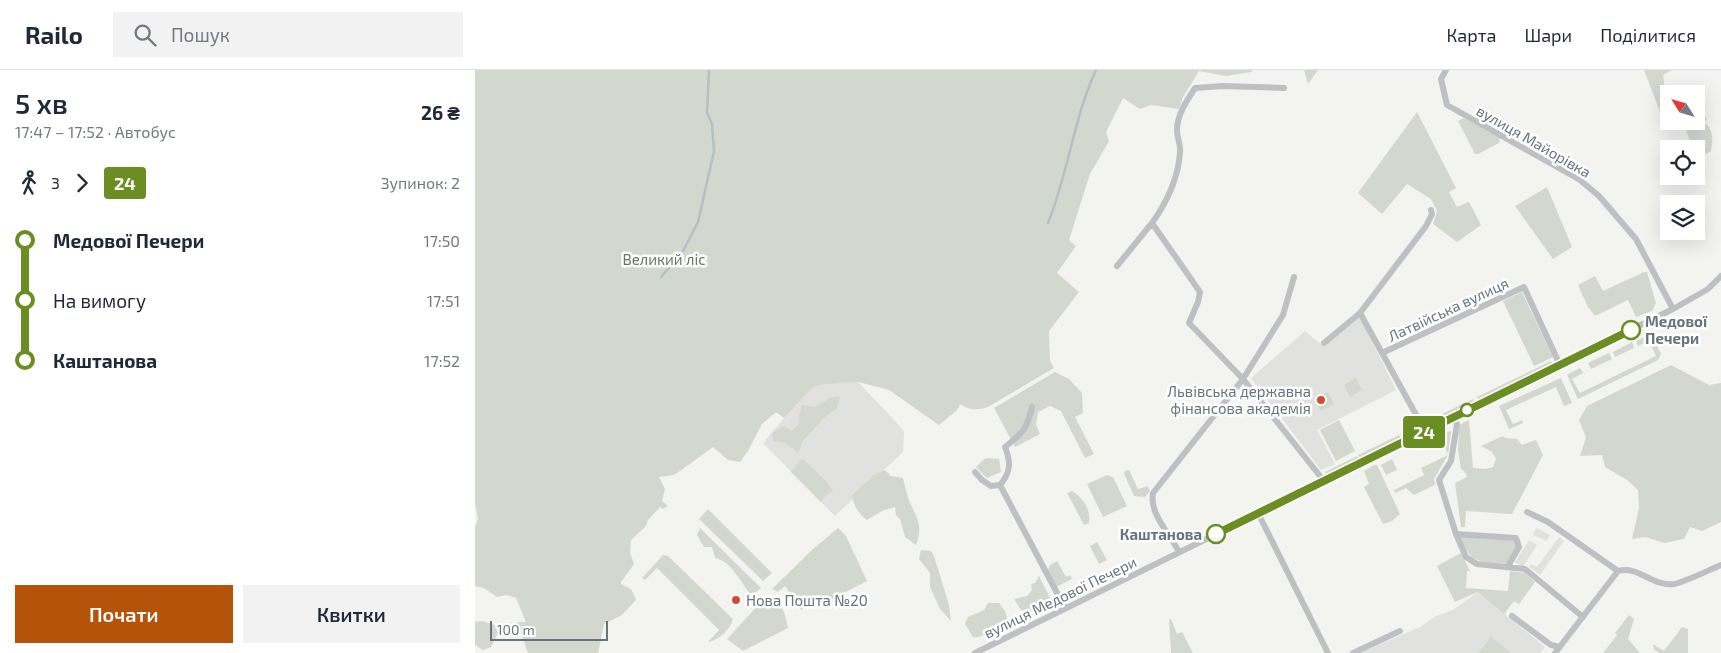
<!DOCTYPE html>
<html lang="uk">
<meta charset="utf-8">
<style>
body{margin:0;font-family:"Exo 2",sans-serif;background:#f2f2f3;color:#1f2937;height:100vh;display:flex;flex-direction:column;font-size:19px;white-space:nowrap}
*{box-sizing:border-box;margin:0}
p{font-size:16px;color:#747a83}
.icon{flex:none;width:28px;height:28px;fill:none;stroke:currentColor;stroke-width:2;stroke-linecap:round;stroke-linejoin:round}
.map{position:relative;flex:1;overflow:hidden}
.sheet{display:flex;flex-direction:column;background:#fff;width:475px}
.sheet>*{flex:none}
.badge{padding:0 10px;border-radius:4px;font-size:18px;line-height:32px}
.needle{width:32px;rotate:307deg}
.controls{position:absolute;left:1185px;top:15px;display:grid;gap:10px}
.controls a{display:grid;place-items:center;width:45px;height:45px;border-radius:0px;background:#fff;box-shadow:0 5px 20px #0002;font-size:25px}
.scale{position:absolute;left:15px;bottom:12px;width:118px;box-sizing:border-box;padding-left:5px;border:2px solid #65757e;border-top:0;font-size:14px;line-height:18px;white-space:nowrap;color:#65757e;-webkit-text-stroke:4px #fff;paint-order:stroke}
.map>.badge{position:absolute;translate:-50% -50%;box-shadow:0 0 0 2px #fff}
.legs{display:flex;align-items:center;gap:8px;height:55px;padding:0 15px;font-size:16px}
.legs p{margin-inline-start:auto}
.headline{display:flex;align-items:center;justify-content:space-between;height:85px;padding:0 15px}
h1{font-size:28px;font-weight:600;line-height:38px}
.action{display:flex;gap:10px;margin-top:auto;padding:10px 15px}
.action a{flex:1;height:58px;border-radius:0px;background:#b45309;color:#fff;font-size:20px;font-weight:600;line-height:58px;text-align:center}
.action a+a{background:#f2f2f3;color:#1f2937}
ul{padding:0 15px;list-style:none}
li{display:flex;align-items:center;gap:18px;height:60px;font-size:19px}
li i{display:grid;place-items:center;width:8px;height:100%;margin:0 6px;background:currentColor}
li i::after{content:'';width:12px;height:12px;margin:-6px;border:4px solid;border-radius:50%;background:#fff}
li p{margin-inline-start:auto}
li:first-child i{background:linear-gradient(#0000 50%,currentColor 0)}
li:last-child i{background:linear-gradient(currentColor 50%,#0000 0)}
header{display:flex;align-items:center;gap:30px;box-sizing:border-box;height:70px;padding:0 25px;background:#fff;border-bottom:1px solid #e0e1e3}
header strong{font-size:24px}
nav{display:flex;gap:28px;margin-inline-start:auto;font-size:18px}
.search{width:350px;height:45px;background:#f2f2f3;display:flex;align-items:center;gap:12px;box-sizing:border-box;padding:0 18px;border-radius:0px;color:#747a83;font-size:19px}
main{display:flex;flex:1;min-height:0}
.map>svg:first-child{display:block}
.built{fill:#e1e2e0}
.green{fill:#d3d8cf}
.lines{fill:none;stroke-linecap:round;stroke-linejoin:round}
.stream{stroke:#b4c0c3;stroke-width:2.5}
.street{stroke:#bdc1c4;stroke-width:6}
.line-1-casing{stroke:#fff;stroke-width:11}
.line-1{stroke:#6b8e23;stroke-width:8}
.stop-1-dot{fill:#fff;stroke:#6b8e23;stroke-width:2.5}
.poi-dot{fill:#d14c33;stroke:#fff;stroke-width:2}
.labels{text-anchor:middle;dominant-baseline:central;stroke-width:5;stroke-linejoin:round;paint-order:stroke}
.street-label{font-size:15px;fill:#65757e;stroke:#fff}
.park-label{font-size:15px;fill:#697663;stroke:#fff}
.stop-label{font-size:15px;font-weight:bold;fill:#65757e;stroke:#fff;text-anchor:start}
.poi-label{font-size:15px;fill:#65757e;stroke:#fff;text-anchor:end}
</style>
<header>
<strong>Railo</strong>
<div class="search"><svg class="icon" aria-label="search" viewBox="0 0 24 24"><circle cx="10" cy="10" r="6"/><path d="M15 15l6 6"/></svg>Пошук</div>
<nav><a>Карта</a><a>Шари</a><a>Поділитися</a></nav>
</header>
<main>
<section class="sheet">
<div class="headline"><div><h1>5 хв</h1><p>17:47 – 17:52 · Автобус</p></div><b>26 ₴</b></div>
<div class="legs"><svg class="icon" aria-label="walk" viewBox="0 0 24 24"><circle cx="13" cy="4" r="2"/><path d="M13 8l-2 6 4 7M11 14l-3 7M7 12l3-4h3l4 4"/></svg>3<svg class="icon" aria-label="forward" viewBox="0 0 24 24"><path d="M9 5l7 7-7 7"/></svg><b class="badge" style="background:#6b8e23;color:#fff">24</b><p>Зупинок: 2</p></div>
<ul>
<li><i style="color:#6b8e23"></i><b>Медової Печери</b><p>17:50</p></li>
<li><i style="color:#6b8e23"></i><span>На вимогу</span><p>17:51</p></li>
<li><i style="color:#6b8e23"></i><b>Каштанова</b><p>17:52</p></li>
</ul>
<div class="action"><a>Почати</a><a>Квитки</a></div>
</section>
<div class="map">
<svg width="1246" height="583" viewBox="0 0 1246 583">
<rect width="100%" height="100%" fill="#f3f3f0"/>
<path class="built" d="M884 245 921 320 842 360 860 394 846 400 776 308 830 261 848 276Z
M383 312 424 355 429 362 428 382 360 446 288 373 309 348 334 321 342 315Z
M1061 458 1075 465 1072 471 1058 465Z
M1084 467 1089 471 1065 505 1054 497 1056 494 1062 497Z
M1054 470 1062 475 1048 497 1040 492Z
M1003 522 1070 577 1065 583H885L945 557 961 546 978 540Z"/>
<path class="green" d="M0 0H778L776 2 751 6 724 1 708 27 704 39 676 35 665 39 648 28 631 62 634 71 615 104 594 170 601 176 582 203 604 222 574 261 575 291 579 298 513 337C503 340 494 341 486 334L481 341 464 355 414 320 383 312 343 315 334 321 309 348 301 342 287 354 273 381 265 392 253 390 238 377 205 401 199 405 184 407 190 419 187 431 193 436 188 439 185 437 173 450 171 456 156 470 155 483 159 494 146 512V514L156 519 161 530 147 545 129 554 123 583H53L42 552H51L41 528 32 525 22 527 9 518 0 516V457L3 449 0 434Z
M829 0H843L833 14Z
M1169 0H1197L1188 5 1192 36 1187 47Z
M942 42 981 118 974 122 982 137 994 132 1006 155 982 172 958 154 962 141 956 129 932 114 907 144 883 123Z
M1221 44H1228L1232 49 1229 53C1239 58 1238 72 1236 81L1231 84C1224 80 1216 75 1213 66 1211 59 1211 57 1206 51H1221Z
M989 48 1025 68 1024 73 1003 84H1000L983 51Z
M1072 117 1097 177 1078 189 1040 136Z
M1169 202H1172L1181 233 1177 241 1161 247 1153 230 1120 246 1113 237 1103 215 1120 206 1128 221Z
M1047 222 1078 287 1059 296 1028 231Z
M1176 264 1186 284 1183 290 1103 329 1092 305 1105 298 1108 303 1097 309 1105 323 1181 286 1174 271 1163 276 1161 271Z
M1157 272 1159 278 1140 287 1138 282Z
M1134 283 1137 289 1116 299 1113 293Z
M1076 291 1078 295 1004 332 1002 327Z
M1196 295 1234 315 1246 313V452L1227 461 1215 457 1209 469 1189 473 1170 467 1157 469 1164 438 1163 420 1152 410 1130 397 1127 385 1105 386 1111 367 1104 350 1112 336Z
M580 302 594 309 607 323 608 343 600 347 619 384 610 388 586 341 575 336 563 342 561 355 565 364 540 377 519 338Z
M881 308 887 320 875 327 869 315Z
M1086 308 1097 333 1089 336 1081 317 1031 340 1038 354 1047 350 1048 353 1034 359 1024 336Z
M853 322 859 334 846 341 840 329Z
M365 326 362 339 350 347 328 371 323 383 310 373 298 371 297 363 308 356 317 361 324 354V346L327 335 340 337 355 328Z
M998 329 1000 335 951 358 948 353Z
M864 350 880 381 861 391 845 360Z
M994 350 998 398 1010 399 1018 397 1021 389 1017 382 1006 376 1028 366 1030 368 1042 369 1047 375 1061 370 1068 385 1037 444 991 441 990 457H986L980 413 992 407 990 402 986 399 983 380 984 355Z
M945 354 948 359 928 369 925 364Z
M975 361 976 362 973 384 965 366Z
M924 365 926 370 886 390 883 385Z
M973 385 959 409 960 415 939 425 931 418 920 423 919 420 949 405 946 398Z
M882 386 885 391 852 408 850 402Z
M513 388 524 389 526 402 512 408 501 397 509 389Z
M328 389 351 411 358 421 351 425 346 432 316 402 321 395Z
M917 389 922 400 911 405 906 395Z
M899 395H902L925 444 917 451 908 454 889 417 894 414 889 401Z
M410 400 416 406 428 408C430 415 431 422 433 428 441 448 449 453 441 475L430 467 425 449 421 445 420 437 409 440 392 450C383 443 379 436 377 425L399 405Z
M654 400 663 419 673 416 675 421 670 427 659 426 649 404 650 401Z
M632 405 638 407 652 436 628 447 612 414Z
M597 421C608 428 616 439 614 453L609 455 592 423Z
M233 439 297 503 288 511 224 449Z
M225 458 286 518 277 526C266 514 257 491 240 488L237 477H229L222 465Z
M363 458 371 466 392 511 343 536 338 531 326 540 310 516 303 522 297 519 337 480Z
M984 466 1040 469 1043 477 1033 494C1002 490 998 496 984 466Z
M622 472 632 490 624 494 615 476Z
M446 480 456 481 459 486 474 535 476 551 465 539 455 517V503L444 489Z
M986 483 995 501H992L991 518 1033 521 1035 501 1050 503 1060 512 1044 534 1039 531 1029 544 1003 522 980 532 962 496Z
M188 485 193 486 258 549C255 560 244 570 233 572L244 560 182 498 170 510 167 508Z
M582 491 591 507 595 505 597 509 581 517 573 500 575 495Z
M564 506 576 530C569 539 556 541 546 540L539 529 552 526 557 520 556 514 560 513Z
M303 529 310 545 313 558 268 581 252 569 288 530Z
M513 533H524L530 541 533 552 504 567H498L490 554 493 547 509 540Z
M1154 545 1159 549 1153 569 1165 583H1128L1142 565 1140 563Z
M696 549 702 564 707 562 718 583H696L694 550Z
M7 551 20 555 23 563 16 577 8 580 0 575V552Z
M1207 557 1213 559V583H1184L1179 579 1178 574 1189 581Z
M1016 567 1036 583H1003Z"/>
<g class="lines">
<path class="stream" d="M573 153C593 104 599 47 621 0
M186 207 207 183 223 152 239 81 237 54 232 43 234 0"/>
<path class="street" d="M971 0 966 9 972 35 1105 110 1124 126 1161 169 1198 239
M642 196 677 153
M819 207 808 245 768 309 849 411
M885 243 950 361
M849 273 885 243 951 156 957 144 956 140
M907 283 1049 217 1085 295
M978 347 982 354 976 391 964 410 981 464 991 487 1002 494 1050 499 1108 547
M500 402 507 410 516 416 525 415 590 538
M525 415C536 402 536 392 530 377 548 363 552 359 557 337
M1052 442 1073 452 1143 501
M783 443 853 583
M981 464 1041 468 1044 477 1033 496
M704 482C695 464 674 444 678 423L768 309 714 253 723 232 725 222 677 153C692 132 703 109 705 83 706 75 702 68 702 60 702 45 712 30 720 18L748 16 809 18
M1037 546 1076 575 1085 577
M500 583 1198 239 1233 219 1246 206
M878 583 925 561
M1080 583 1143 501C1163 495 1178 517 1199 514 1210 512 1234 500 1246 495"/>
</g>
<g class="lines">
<defs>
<path id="line-1" d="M741 464 1156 260"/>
</defs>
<use href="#line-1" class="line-1-casing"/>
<use href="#line-1" class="line-1"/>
</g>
<g class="stop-1-dot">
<circle cx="1156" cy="260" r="9"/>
<circle cx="992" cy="340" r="6"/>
<circle cx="741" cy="464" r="9"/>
</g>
<g class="poi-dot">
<circle cx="846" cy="330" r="5"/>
<circle cx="261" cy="530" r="5"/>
</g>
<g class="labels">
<g class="street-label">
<text transform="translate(1059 71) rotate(30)">вулиця Майорівка</text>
<text transform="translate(973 239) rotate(-25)">Латвійська вулиця</text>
<text transform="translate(585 527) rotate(-26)">вулиця Медової Печери</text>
</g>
<g class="park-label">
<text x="189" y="189">Великий ліс</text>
</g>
<g class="stop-label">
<text x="1170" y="251">Медової<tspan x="1170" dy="17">Печери</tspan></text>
<text x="727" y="464" text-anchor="end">Каштанова</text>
</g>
<g class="poi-label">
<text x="836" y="321">Львівська державна<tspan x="836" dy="17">фінансова академія</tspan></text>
<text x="271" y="530" text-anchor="start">Нова Пошта №20</text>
</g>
</g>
</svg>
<div class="controls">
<a><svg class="needle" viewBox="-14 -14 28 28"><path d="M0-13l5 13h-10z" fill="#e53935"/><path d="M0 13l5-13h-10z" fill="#747a83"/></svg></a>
<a><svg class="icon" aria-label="locate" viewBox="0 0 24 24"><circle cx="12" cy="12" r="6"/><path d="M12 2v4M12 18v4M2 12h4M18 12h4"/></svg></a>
<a><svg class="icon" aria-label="layers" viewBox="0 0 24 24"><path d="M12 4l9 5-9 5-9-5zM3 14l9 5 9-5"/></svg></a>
</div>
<div class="scale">100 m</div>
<b class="badge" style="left:949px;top:362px;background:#6b8e23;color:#fff">24</b>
</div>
</main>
